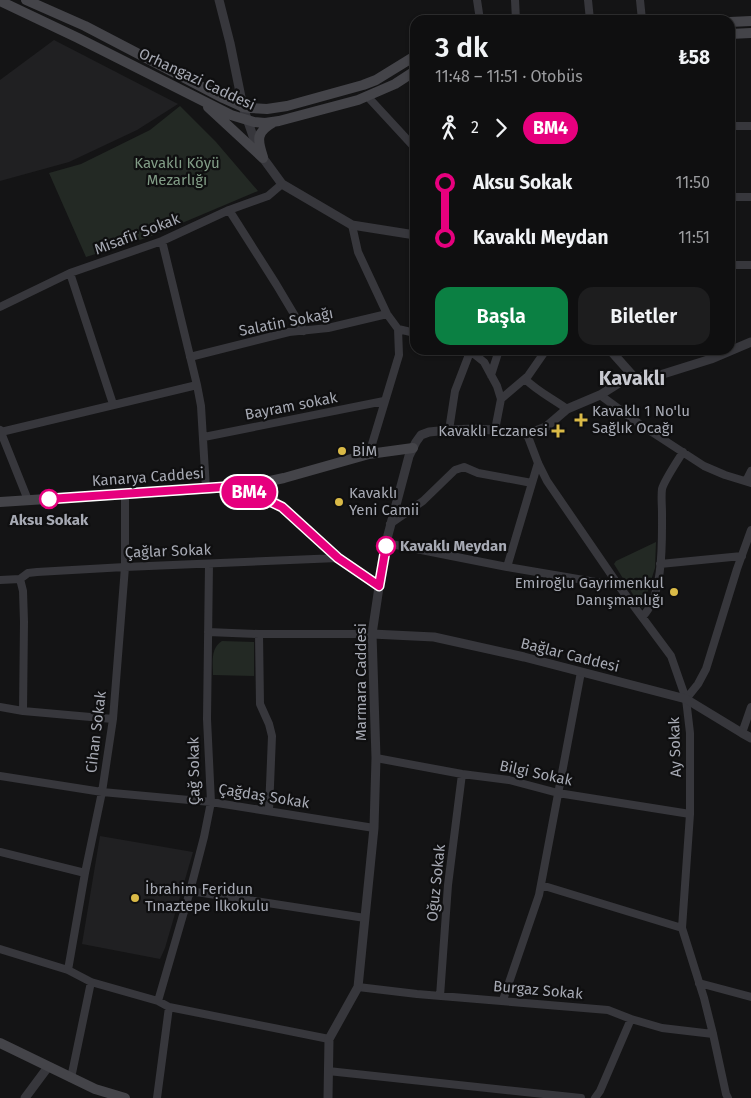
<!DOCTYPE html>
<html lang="tr">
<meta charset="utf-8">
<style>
body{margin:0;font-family:"Fira Sans",sans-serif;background:#1d1d1e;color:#f1f3f6;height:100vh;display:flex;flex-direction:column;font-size:19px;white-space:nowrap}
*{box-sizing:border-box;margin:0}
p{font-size:16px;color:#9b9c9f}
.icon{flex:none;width:28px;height:28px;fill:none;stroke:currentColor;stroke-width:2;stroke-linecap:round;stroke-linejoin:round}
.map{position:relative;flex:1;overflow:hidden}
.details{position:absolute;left:410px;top:15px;width:325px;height:340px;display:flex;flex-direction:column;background:#0f0f10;border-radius:15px;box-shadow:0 1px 4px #0004,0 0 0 1px #2f2f30}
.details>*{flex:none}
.badge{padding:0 10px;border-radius:16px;font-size:18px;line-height:32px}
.map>.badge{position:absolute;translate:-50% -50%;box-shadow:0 0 0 2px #fff}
.legs{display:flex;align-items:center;gap:8px;height:55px;padding:0 25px;font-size:16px}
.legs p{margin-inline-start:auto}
.head{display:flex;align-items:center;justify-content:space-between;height:85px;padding:0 25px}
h1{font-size:28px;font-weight:600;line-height:38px}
.action{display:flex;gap:10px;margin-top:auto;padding:10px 25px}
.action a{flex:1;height:58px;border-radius:15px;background:#0b8043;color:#fff;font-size:20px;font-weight:600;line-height:58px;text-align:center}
.action a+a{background:#1d1d1e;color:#f1f3f6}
ul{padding:0 25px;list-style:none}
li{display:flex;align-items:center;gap:18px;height:55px;font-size:19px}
li i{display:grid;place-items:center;width:8px;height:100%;margin:0 6px;background:currentColor}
li i::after{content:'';width:12px;height:12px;margin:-6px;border:4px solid;border-radius:50%;background:#0f0f10}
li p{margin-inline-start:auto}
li:first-child i{background:linear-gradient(#0000 50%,currentColor 0)}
li:last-child i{background:linear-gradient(currentColor 50%,#0000 0)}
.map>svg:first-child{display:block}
.built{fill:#202022}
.green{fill:#232924}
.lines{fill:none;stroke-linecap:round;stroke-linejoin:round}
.minor{stroke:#37373c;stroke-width:8}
.tertiary{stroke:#37373c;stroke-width:9}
.secondary{stroke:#444449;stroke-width:10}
.line-1-casing{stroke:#fff;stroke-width:11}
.line-1{stroke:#e6007e;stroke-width:8}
.poi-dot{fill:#daba47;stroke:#0f0f10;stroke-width:2}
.stop-1-dot{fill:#fff;stroke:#e6007e;stroke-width:2.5}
.labels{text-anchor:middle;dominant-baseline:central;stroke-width:4.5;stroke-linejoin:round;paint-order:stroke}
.street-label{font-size:15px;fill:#a7aab4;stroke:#0f0f10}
.park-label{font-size:15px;fill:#819c86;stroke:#0f0f10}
.poi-label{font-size:15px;fill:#a7aab4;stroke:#0f0f10;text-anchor:start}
.stop-label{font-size:15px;font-weight:bold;fill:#a7aab4;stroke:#0f0f10}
.district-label{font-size:20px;font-weight:bold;fill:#c8c9d0;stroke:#0f0f10}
</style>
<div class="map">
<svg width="751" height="1098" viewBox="0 0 751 1098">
<rect width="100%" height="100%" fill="#141415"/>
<path class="built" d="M54 40 178 104 137 130 69 162 0 181V80Z
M100 836 193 852 165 948 160 959 82 944Z"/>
<path class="green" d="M180 106 216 142 258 191 149 237 86 257 49 173 81 164 150 130Z
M656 542 655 568 642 609 614 564 616 561Z
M222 641 254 642V676L213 675C213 664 210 648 222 641Z"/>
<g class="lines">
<path class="minor" d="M477 0 480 20
M515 0 516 20
M588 0 590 20
M640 0 642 20
M367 96 415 148
M730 126H751
M730 197H751
M229 210 276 284 304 331
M352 225 358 252 387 314 398 329 415 333
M730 265H751
M70 273 113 404
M0 307 70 273 162 241 229 210 268 196 282 184
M469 350 484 362 497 386 501 399 495 430
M190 357 289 332 328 328 387 314
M491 375 499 350
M525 379C537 391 553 399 567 409
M197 385 201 406 206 489
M600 395 641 425 704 466 725 475 751 483
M501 399 528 376 546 350
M0 430 28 500
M449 430 455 391 470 352
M1 432 197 385 162 241
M527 434 538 463 547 481 619 586 671 656 686 699 690 733V814L682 928 704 998 713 1034 726 1094 728 1098
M204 437 384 401
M369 454 399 355 398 329
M746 481 751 471
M267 482C265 492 268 494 276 501
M239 487 281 507 338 558 379 587
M390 524 423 501 455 470 464 467 478 473 532 483
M386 543 507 567 619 586
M660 564 742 556
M507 567 538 463
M20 579 23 591 24 622 23 711
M0 580 20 579 28 573 37 572 125 567 338 558
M642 617C664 596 662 541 662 513 662 505 661 497 662 489 664 481 678 460 683 452
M208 632 259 634H372
M259 634 260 704 269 724 272 736 269 810
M686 699 698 684 706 669 737 569 751 530
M0 707 23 711 113 719
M742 733 751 707
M376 758 462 774 509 780 558 793 690 814
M0 776 102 792 211 802 374 828
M0 852 85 873
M541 885 682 928
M190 891 365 918
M0 949 68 970 91 982 158 1001 169 1007 329 1039
M68 970 85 873 102 792 113 719 125 567V494
M699 983 751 997
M358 987 417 994 608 1010 631 1019 662 1028 713 1034
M440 996 448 885 462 774
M503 1000 539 895 581 672
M158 1001 190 891 204 837 211 802 207 719 209 564
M328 1071 581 1098
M71 1078 91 982
M157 1098 169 1007
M595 1098 600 1091 631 1019"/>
<path class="tertiary" d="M219 0 230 43 243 107 254 139 263 158 282 184 352 225 415 235
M610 350 634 377
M372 634 434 637 524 657 686 699 742 733 751 738
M25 1098 48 1067
M328 1098 329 1039 358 987 374 828 376 758 372 634 379 587 388 535 409 456 416 442 421 435 429 432 449 430 474 429 495 430 527 434 546 427 567 409 600 395 624 380 634 377 660 375 711 359 751 342"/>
<path class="secondary" d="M26 0 85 26 223 98 243 107 250 108 267 109 287 106 363 85 376 80 415 56
M0 1 78 38 231 115 254 122 265 123 279 121 358 100 395 84 415 71
M730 22 751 21
M730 34 751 33
M208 107 263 158
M263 157C257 139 256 132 274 122
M0 502 247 486 284 478 369 454 413 448
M0 1043 95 1089 125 1098"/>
</g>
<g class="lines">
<defs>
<path id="line-1" d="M49 499 238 486 282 507 338 558 379 586 386 546"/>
</defs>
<use href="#line-1" class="line-1-casing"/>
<use href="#line-1" class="line-1"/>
</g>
<g class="poi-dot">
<path d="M578.5 412.5h5v5h5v5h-5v5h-5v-5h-5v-5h5z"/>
<path d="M555.5 423.5h5v5h5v5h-5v5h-5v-5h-5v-5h5z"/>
<circle cx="342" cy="451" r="5"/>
<circle cx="339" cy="502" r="5"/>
<circle cx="674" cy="592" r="5"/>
<circle cx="135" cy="898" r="5"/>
</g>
<g class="stop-1-dot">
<circle cx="49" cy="499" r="9"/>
<circle cx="386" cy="546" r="9"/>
</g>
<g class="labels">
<g class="street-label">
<text transform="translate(197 79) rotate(25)">Orhangazi Caddesi</text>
<text transform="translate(137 234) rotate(-21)">Misafir Sokak</text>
<text transform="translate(286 322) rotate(-11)">Salatin Sokağı</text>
<text transform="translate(291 406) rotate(-11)">Bayram sokak</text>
<text transform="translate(148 477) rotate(-4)">Kanarya Caddesi</text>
<text transform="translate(168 551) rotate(-2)">Çağlar Sokak</text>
<text transform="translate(570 655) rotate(14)">Bağlar Caddesi</text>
<text transform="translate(361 682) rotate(-90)">Marmara Caddesi</text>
<text transform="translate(96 732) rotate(-83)">Cihan Sokak</text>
<text transform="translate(675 747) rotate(-92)">Ay Sokak</text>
<text transform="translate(194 771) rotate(-91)">Çağ Sokak</text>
<text transform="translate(536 773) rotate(12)">Bilgi Sokak</text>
<text transform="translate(264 796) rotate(9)">Çağdaş Sokak</text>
<text transform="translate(436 883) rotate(-84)">Oğuz Sokak</text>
<text transform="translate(538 990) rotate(5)">Burgaz Sokak</text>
</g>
<g class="park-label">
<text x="177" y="163">Kavaklı Köyü<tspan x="177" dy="17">Mezarlığı</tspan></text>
</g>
<g class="poi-label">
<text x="592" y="411">Kavaklı 1 No'lu<tspan x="592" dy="17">Sağlık Ocağı</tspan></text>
<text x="548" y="431" text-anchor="end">Kavaklı Eczanesi</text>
<text x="352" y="451">BİM</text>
<text x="349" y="493">Kavaklı<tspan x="349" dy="17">Yeni Camii</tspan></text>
<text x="664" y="583" text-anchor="end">Emiroğlu Gayrimenkul<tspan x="664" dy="17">Danışmanlığı</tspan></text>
<text x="145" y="889">İbrahim Feridun<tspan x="145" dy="17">Tınaztepe İlkokulu</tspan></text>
</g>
<g class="stop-label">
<text x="49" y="520">Aksu Sokak</text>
<text x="400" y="546" text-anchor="start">Kavaklı Meydan</text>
</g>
<g class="district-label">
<text x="632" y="378">Kavaklı</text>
</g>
</g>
</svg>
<b class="badge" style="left:249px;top:492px;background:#e6007e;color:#fff">BM4</b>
<section class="details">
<div class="head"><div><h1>3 dk</h1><p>11:48 – 11:51 · Otobüs</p></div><b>₺58</b></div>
<div class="legs"><svg class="icon" aria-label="walk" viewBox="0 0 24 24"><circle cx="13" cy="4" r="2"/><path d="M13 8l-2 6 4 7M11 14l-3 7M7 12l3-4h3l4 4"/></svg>2<svg class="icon" aria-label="forward" viewBox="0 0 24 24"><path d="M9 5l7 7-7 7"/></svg><b class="badge" style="background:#e6007e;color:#fff">BM4</b></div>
<ul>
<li><i style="color:#e6007e"></i><b>Aksu Sokak</b><p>11:50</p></li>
<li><i style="color:#e6007e"></i><b>Kavaklı Meydan</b><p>11:51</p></li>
</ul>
<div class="action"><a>Başla</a><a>Biletler</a></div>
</section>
</div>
